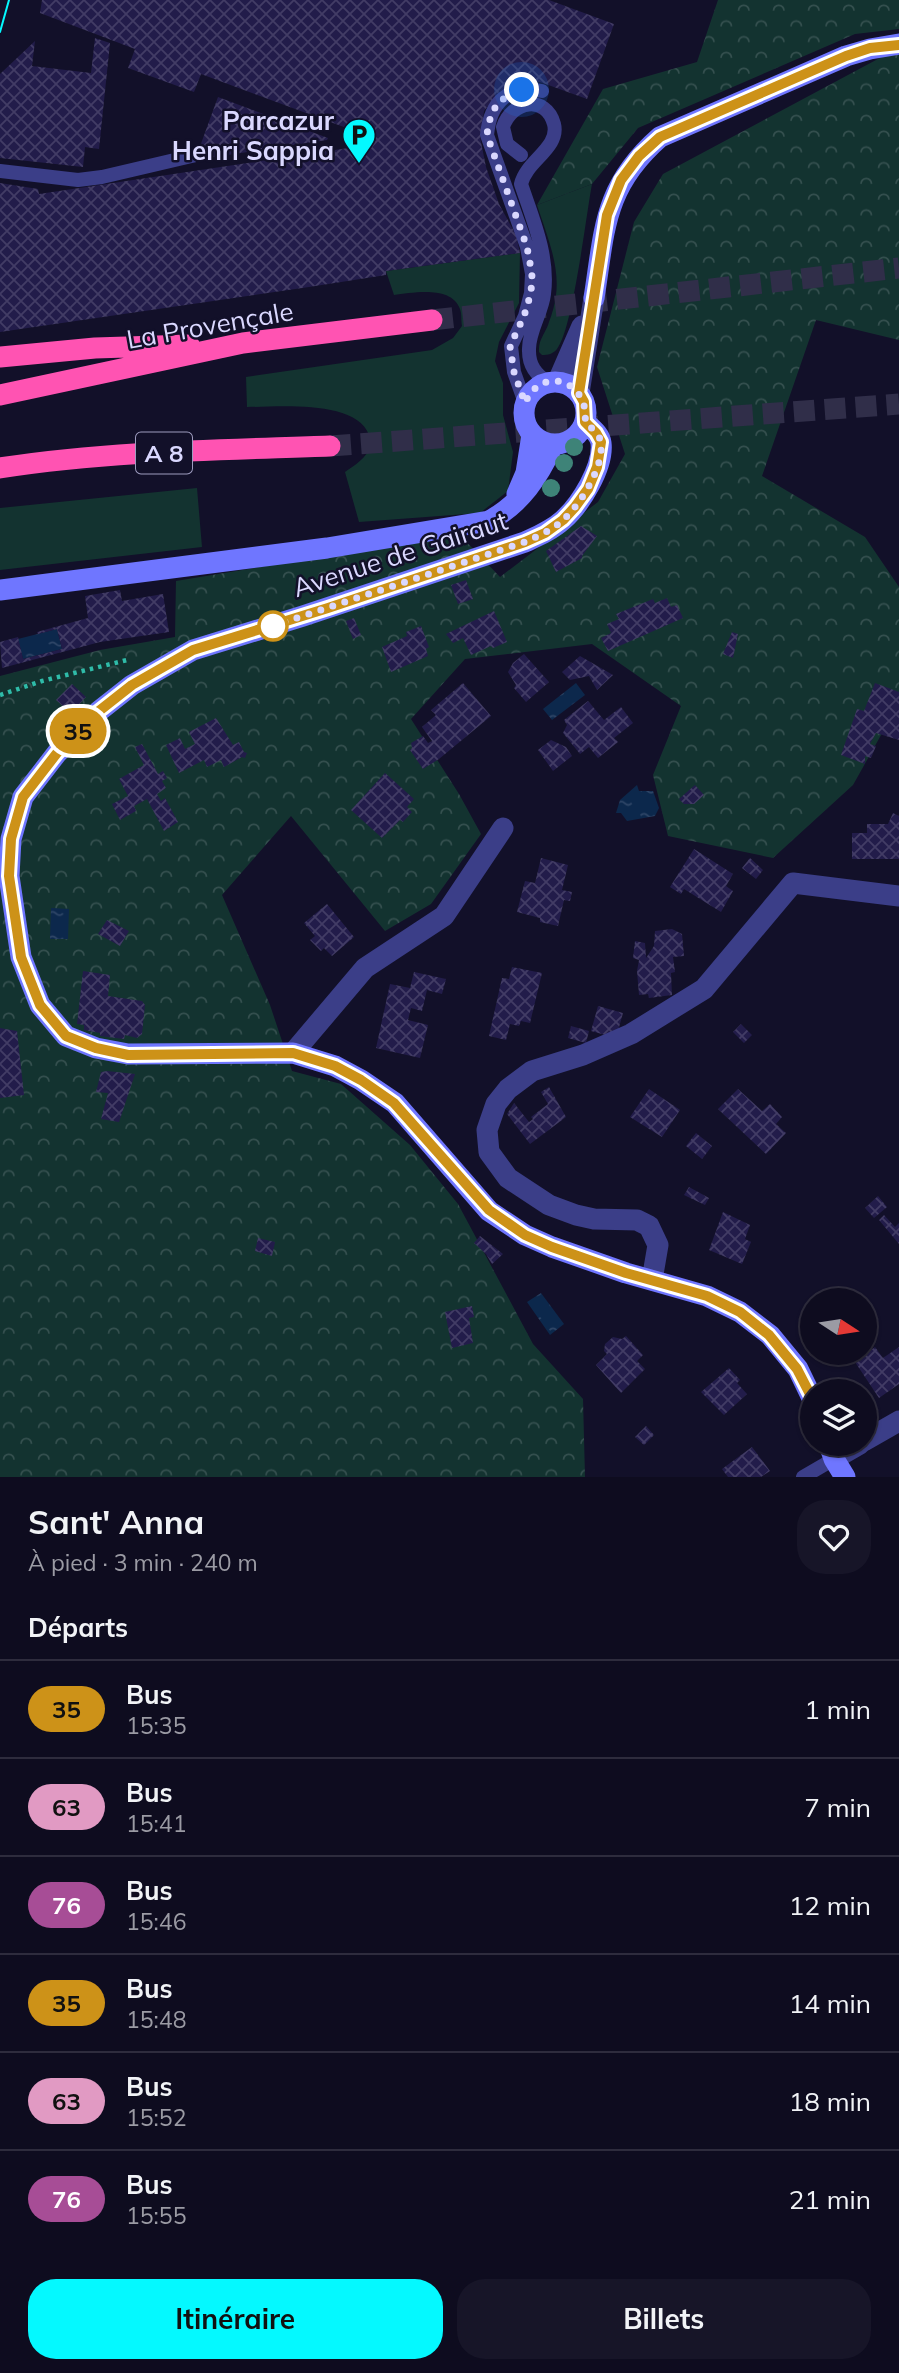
<!DOCTYPE html>
<html lang="fr">
<meta charset="utf-8">
<style>
body{margin:0;font-family:Mulish,sans-serif;background:#171528;color:#f1f3f6;height:100vh;display:flex;flex-direction:column;font-size:26px;white-space:nowrap}
*{box-sizing:border-box;margin:0}
p{font-size:23px;color:#9b9ba4}
.icon{flex:none;width:38px;height:38px;fill:none;stroke:currentColor;stroke-width:2;stroke-linecap:round;stroke-linejoin:round}
.map{position:relative;height:1477px;overflow:hidden}
.details{display:flex;flex-direction:column;background:#0e0c1f;flex:1}
.details>*{flex:none}
.badge{padding:0 14px;border-radius:23px;font-size:24px;line-height:46px}
.needle{width:46px;rotate:102deg}
.buttons{position:absolute;left:800px;top:1288px;display:grid;gap:14px}
.buttons a{display:grid;place-items:center;width:77px;height:77px;border-radius:50%;background:#0e0c1f;box-shadow:0 2px 5px #0004,0 0 0 2px #2e2c3d;font-size:35px}
.you{position:absolute;width:35px;height:35px;margin:-18px;border:5px solid #fff;border-radius:50%;background:#1a73e8;box-shadow:0 0 0 10px #1a73e833}
.map>.badge{position:absolute;translate:-50% -50%;box-shadow:0 0 0 4px #fff}
h2{padding:0 28px;font-size:26px;line-height:63px}
.round{display:grid;place-items:center;flex:none;width:74px;height:74px;border-radius:28px;background:#171528}
.overview{display:flex;align-items:center;justify-content:space-between;height:119px;padding:0 28px}
h1{font-size:33px;font-weight:700;line-height:52px}
.button{display:flex;gap:14px;margin-top:auto;padding:14px 28px}
.button a{flex:1;height:80px;border-radius:28px;background:#04f9ff;color:#111;font-size:28px;font-weight:700;line-height:80px;text-align:center}
.button a+a{background:#171528;color:#f1f3f6}
ul{padding:0;list-style:none}
li{display:flex;align-items:center;gap:21px;height:98px;padding:0 28px;border-top:2px solid #2e2c3d}
li div{flex:1}
li b{display:block;font-size:26px}
li em{font-style:normal}
li .badge{min-width:77px;font-weight:700;text-align:center}
.map>svg:first-child{display:block}
.green{fill:#133330}
.forest{fill:url(#forest-crowns)}
.water{fill:url(#water-ripples)}
.building{fill:url(#building-cross-hatch)}
.lines{fill:none;stroke-linecap:round;stroke-linejoin:round}
.highway-tunnel{stroke:#302e49;stroke-width:21;stroke-dasharray:21 10;stroke-linecap:butt}
.path{stroke:#2fbca9;stroke-width:4.5;stroke-dasharray:3.5 5;stroke-linecap:butt}
.lane{stroke:#3b3e88;stroke-width:14}
.street{stroke:#3b3e88;stroke-width:21}
.secondary{stroke:#6f76ff;stroke-width:21}
.highway{stroke:#ff53b2;stroke-width:21}
.tram{stroke:#04f9ff;stroke-width:2}
.tree{fill:#3e8378}
.line-casing{stroke:#fff;stroke-width:16}
.line{stroke:#cd9218;stroke-width:10}
.walk{stroke:#dad8ff;stroke-width:7;stroke-dasharray:0 12.6}
.stop-dot{fill:#fff;stroke:#cd9218;stroke-width:3.5}
.labels{text-anchor:middle;dominant-baseline:central;stroke-width:5;stroke-linejoin:round;paint-order:stroke}
.shield{fill:#121029;stroke:#9e9cbf;stroke-width:2}
.shield-label{font-size:24px;font-weight:bold;fill:#dad8ff}
.poi-label{font-size:26px;font-weight:bold;fill:#dad8ff;stroke:#121029;text-anchor:end}
.street-label{font-size:26px;fill:#dad8ff;stroke:#121029}
</style>
<div class="map">
<svg width="899" height="1477" viewBox="0 0 899 1477">
<defs>
<pattern id="forest-crowns" width="20" height="18" patternUnits="userSpaceOnUse" patternTransform="scale(1.75)"><rect width="20" height="18" fill="#133330"/><path d="M2 6a3 3 0 1 1 6 0M12 15a3 3 0 1 1 6 0" fill="none" stroke="#35504f"/></pattern>
<pattern id="water-ripples" width="26" height="14" patternUnits="userSpaceOnUse" patternTransform="scale(1.75)"><rect width="26" height="14" fill="#0c284c"/><path d="M2 4q2-2 4 0t4 0M15 11q2-2 4 0t4 0" fill="none" stroke="#2f4667"/></pattern>
<pattern id="building-cross-hatch" width="8" height="8" patternUnits="userSpaceOnUse" patternTransform="scale(1.75)"><rect width="8" height="8" fill="#221c4a"/><path d="M0 0l8 8M0 8l8-8" fill="none" stroke="#423c65"/></pattern>
</defs>
<rect width="100%" height="100%" fill="#121029"/>
<path class="green" d="M592 184C586 216 573 328 557 349 553 354 548 355 542 355L539 352C538 339 546 333 549 322 552 314 555 304 556 295 560 265 546 233 537 205Z
M520 253 519 303 499 342 495 361 503 383V415L513 452 508 491 480 513 359 522 345 472C358 463 375 453 369 435 356 399 277 407 247 407L246 377 432 350 453 338 462 326C461 321 462 314 460 309 451 285 413 293 394 295L386 271Z
M197 488 202 547 0 570V508Z"/>
<path class="forest" d="M718 0H899V29L855 34 638 128 592 184 537 205 603 89 697 62Z
M891 52 899 54V340L816 320 762 476 865 537 899 587V703L853 785 773 858 668 836 653 775 681 706 592 644 465 659 411 719 459 794 481 834 431 904 385 931 291 816 222 895 270 1005 292 1071 341 1084 410 1145 458 1204 533 1344 583 1399 585 1477H0V676L100 650 175 637 176 581 459 534 500 577 598 502 625 454 597 367 634 222 663 174Z"/>
<path class="water" d="M57 629 62 649 23 659 18 639Z
M576 683 585 695 552 720 543 709Z
M637 785 639 791H653L659 808 655 816 627 821 621 813H616L620 800Z
M51 908 69 909 68 939H50Z
M541 1293 564 1324 550 1335 527 1302Z"/>
<path class="building" d="M42 0H549L614 24 587 99 540 82H522L499 92 484 111 480 137 486 167 499 204 516 235 520 253 386 271V275L309 287 0 332V183L38 189 39 194 355 147 360 133 201 74 194 92 128 68 135 49 40 13Z
M95 38 110 43 99 149 85 147 83 167 0 158V74L35 41 32 66 91 73Z
M218 97 328 138 327 140 195 160Z
M581 526 597 536 582 556V558L556 572 546 551Z
M466 580 473 599 458 604 451 585Z
M120 590 122 601 163 594 169 632 100 642 2 668 0 642 18 637 23 659 62 649 57 629 38 634 37 632 88 618 85 596Z
M667 598 671 607 677 605 683 618 608 651 601 638 611 633 607 624 619 619 616 614 653 599 655 603Z
M494 611 507 642 493 648 491 646 471 655 463 638 453 643 446 634Z
M354 618 361 635 353 639 346 621Z
M421 626 429 647 426 649 428 656 391 672 382 647 407 636 406 632Z
M732 632 738 634 733 658 723 654Z
M524 654 549 682 526 702 514 688 516 685 508 672 513 663Z
M580 656 613 675 597 690 589 676 570 680 562 672Z
M463 683 491 716 439 759 423 769 410 750 412 748 411 743 423 736 428 743 432 741 422 727 436 715 431 710Z
M875 683 899 692V740L876 733 870 744 876 746 871 758 865 756V764L841 755 857 709 864 711Z
M72 684 86 697 71 713 56 700Z
M588 701 604 720 621 707 633 723 614 738 618 742 598 758 589 747 580 754 563 733 567 725 564 720Z
M216 718 233 745 239 742 244 752 247 753 245 758 242 757 224 767 221 760 207 767 204 760 179 773 166 745 180 738 185 749 195 744 189 732Z
M551 740 566 747 572 756 553 771 538 750Z
M142 744 158 774 163 771 167 778 162 781 166 788 157 794 161 801 165 798 178 822 164 831 147 799 134 806 136 811 120 820 112 804 128 796 119 779 144 765 135 747Z
M385 773 414 799 407 807 412 812 403 822 400 820 382 838 351 810Z
M695 785 704 795 694 804H684L679 799Z
M893 813 899 816V859H852V833H867V824H888Z
M694 849 733 874 726 886 733 891 721 912 684 889 681 894 670 887Z
M541 858 568 865 562 890 572 892 570 901 564 900 558 926 540 922V918L517 912 525 881 535 883Z
M750 858 763 870 756 879 742 868Z
M327 904 354 937 332 956 324 948 321 951 310 940 315 936 304 923Z
M107 920 129 931 120 946 98 934Z
M672 929 682 934 684 956 673 957 675 972 671 973 672 995 649 998 648 994 639 995 637 971 639 960 633 958 635 941 645 943 646 958 654 946 655 931Z
M512 967 542 973 530 1023 521 1021 519 1026 510 1024 506 1040 489 1036 502 978 509 979Z
M83 971 110 975 108 996 142 1001 145 1005 142 1034 137 1038 125 1035 124 1039 100 1036V1033L84 1030V1025L77 1024Z
M414 972 446 979 442 994 427 990 422 1011 411 1008 408 1020 428 1025 420 1058 376 1048 390 984 410 988Z
M598 1006 623 1013 618 1031 609 1036 591 1031Z
M741 1024 752 1035 744 1043 733 1032Z
M571 1026 589 1031 586 1043 568 1038Z
M0 1028 17 1031 24 1095 0 1098Z
M107 1071 135 1074 119 1122 101 1119 108 1093 96 1092 101 1072Z
M549 1087 566 1117 530 1144 507 1114 514 1103 529 1122 533 1119 531 1117 548 1104 541 1092Z
M649 1089 680 1110 662 1137 630 1117Z
M738 1089 762 1111 770 1104 782 1117 776 1124 786 1133 766 1154 718 1109Z
M696 1133 712 1146 702 1159 686 1146Z
M689 1187 709 1198 705 1205 684 1195Z
M878 1196 887 1207 874 1218 865 1208Z
M723 1212 750 1225 745 1239 751 1242 742 1264 709 1250Z
M884 1215 895 1227 899 1223V1244L879 1220Z
M480 1236 503 1254 492 1264 486 1254 474 1243Z
M258 1238 275 1242 272 1256 255 1251Z
M472 1306 474 1317 469 1318 473 1343 452 1348 445 1312Z
M626 1336 643 1355 637 1361 645 1369 621 1393 596 1365 607 1354 604 1351 605 1344 613 1337 622 1339Z
M875 1347 883 1358 899 1347V1384L879 1398 855 1362Z
M729 1368 740 1380 737 1383 747 1394 724 1415 701 1392Z
M646 1426 654 1435 644 1445 635 1437Z
M752 1447 770 1471 761 1477H728L722 1469Z"/>
<g class="lines">
<path class="highway-tunnel" d="M432 320 899 268
M330 446 899 404"/>
<path class="path" d="M0 695 42 681 127 660"/>
<path class="lane" d="M521 155 507 144 503 127C511 101 546 94 554 124 560 148 526 161 521 184 533 220 549 256 544 294 542 313 528 332 529 351 529 366 536 374 547 382
M0 171 78 180 102 177 196 155
M525 403 514 372 511 346 525 316 531 293 532 274 527 247 487 135C490 103 508 84 542 91
M803 1477 834 1459"/>
<path class="street" d="M558 381 582 326
M579 393 594 298
M293 1053 365 968 444 916 503 828
M652 1280 658 1245 649 1226 637 1220 594 1219 576 1215 549 1205 508 1178 489 1152 487 1130 496 1104 508 1089 532 1071 583 1055 631 1034 704 989 793 883 899 896
M864 1441 899 1421
M834 1459 860 1444"/>
<path class="secondary" d="M594 298C605 229 603 187 660 137L846 56 870 49 899 44
M524 413a31 31 0 1 1 62 0a31 31 0 1 1-62 0Z
M585 422C591 428 600 434 601 443 604 467 580 505 563 520 552 530 538 536 525 542L303 616 193 650 132 685 99 711 57 753 23 797 11 839 9 876 21 957 40 1005 66 1036 96 1048 128 1054 293 1053 335 1066 361 1080 395 1103 489 1211 525 1235 552 1247 626 1273 707 1296 740 1312 770 1335 798 1369 812 1398
M517 494 526 473 532 435
M0 590 327 548 489 521C522 503 538 477 554 444
M829 1444 834 1459 845 1477"/>
<path class="highway" d="M0 357 95 348 189 345
M0 395 243 343 432 320
M0 468C109 451 220 450 330 446"/>
<path class="tram" d="M0 32 9 0"/>
</g>
<g class="tree">
<circle cx="574" cy="447" r="9"/>
<circle cx="564" cy="463" r="9"/>
<circle cx="551" cy="488" r="9"/>
</g>
<g class="lines">
<defs>
<path id="line" d="M812 1398 797 1369 769 1335 740 1312 707 1296 626 1273 552 1247 525 1235 489 1210 394 1103 361 1080 335 1066 293 1053 128 1055 96 1048 66 1036 40 1005 21 957 9 876 11 839 23 797 57 753 99 711 132 685 193 650 328 608 525 542 545 533 563 520 575 507 588 489 597 467 601 442 596 433 585 422 584 402 579 393 607 215 621 180 639 156 660 137 846 56 870 48 899 45"/>
</defs>
<use href="#line" class="line-casing"/>
<use href="#line" class="line"/>
<path class="walk" d="M273 626 525 542C538 536 552 530 563 520 580 505 604 467 601 443 600 434 591 428 585 422 590 381 542 364 525 403L514 372 510 346 524 316 531 293 532 274 527 247 487 135C490 110 497 98 522 90"/>
</g>
<defs>
<symbol id="parking-pin" viewBox="-11 -11 22 30"><path d="M0 17L-7.5 6A9.5 9.5 0 1 1 7.5 6Z" fill="#04f9ff" stroke="#121029"/><path d="M-3.5-5.5H1a3.5 3.5 0 0 1 0 7H-1V5.5H-3.5ZM-1-3.4V-.6H.8a1.4 1.4 0 0 0 0-2.8Z" fill="#111"/></symbol>
</defs>
<g fill-rule="evenodd">
<use href="#parking-pin" x="340" y="116" width="38" height="52"/>
</g>
<circle class="stop-dot" cx="273" cy="626" r="14"/>
<g class="labels">
<rect class="shield" x="136" y="432.5" width="56" height="41" rx="5"/>
<g class="shield-label">
<text x="164" y="453">A 8</text>
</g>
<g class="poi-label">
<text x="334" y="120">Parcazur<tspan x="334" dy="30">Henri Sappia</tspan></text>
</g>
<g class="street-label">
<text transform="translate(210 325) rotate(-10)">La Provençale</text>
<text transform="translate(400 554) rotate(-18)">Avenue de Gairaut</text>
</g>
</g>
</svg>
<div class="buttons">
<a><svg class="needle" viewBox="-14 -14 28 28"><path d="M0-13l5 13h-10z" fill="#e53935"/><path d="M0 13l5-13h-10z" fill="#9b9ba4"/></svg></a>
<a><svg class="icon" aria-label="layers" viewBox="0 0 24 24"><path d="M12 4l9 5-9 5-9-5zM3 14l9 5 9-5"/></svg></a>
</div>
<div class="you" style="left:522px;top:90px"></div>
<b class="badge" style="left:78px;top:731px;background:#cd9218;color:#111">35</b>
</div>
<section class="details">
<div class="overview"><div><h1>Sant' Anna</h1><p>À pied · 3 min · 240 m</p></div><a class="round"><svg class="icon" aria-label="heart" viewBox="0 0 24 24"><path d="M12 20l-8-8c-3-5 5-10 8-4 3-6 11-1 8 4z"/></svg></a></div>
<h2>Départs</h2>
<ul>
<li><span class="badge" style="background:#cd9218;color:#111">35</span><div><b>Bus</b><p>15:35</p></div><em>1 min</em></li>
<li><span class="badge" style="background:#e19ac3;color:#111">63</span><div><b>Bus</b><p>15:41</p></div><em>7 min</em></li>
<li><span class="badge" style="background:#a74d96;color:#fff">76</span><div><b>Bus</b><p>15:46</p></div><em>12 min</em></li>
<li><span class="badge" style="background:#cd9218;color:#111">35</span><div><b>Bus</b><p>15:48</p></div><em>14 min</em></li>
<li><span class="badge" style="background:#e19ac3;color:#111">63</span><div><b>Bus</b><p>15:52</p></div><em>18 min</em></li>
<li><span class="badge" style="background:#a74d96;color:#fff">76</span><div><b>Bus</b><p>15:55</p></div><em>21 min</em></li>
</ul>
<div class="button"><a>Itinéraire</a><a>Billets</a></div>
</section>
